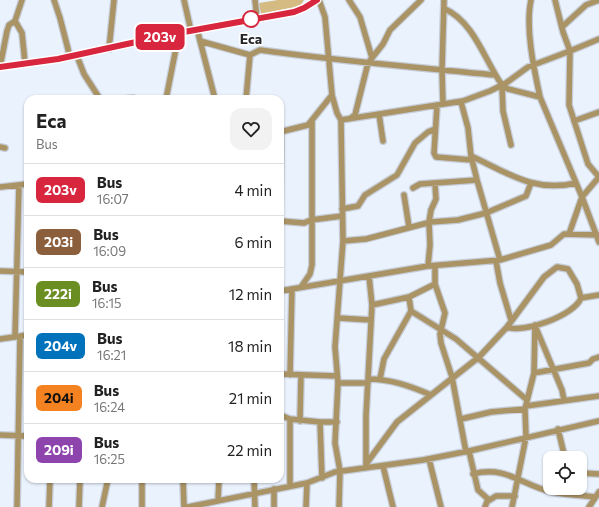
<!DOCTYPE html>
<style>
body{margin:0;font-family:Commissioner,sans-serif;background:#f2f2f2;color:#222;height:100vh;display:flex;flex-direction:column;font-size:15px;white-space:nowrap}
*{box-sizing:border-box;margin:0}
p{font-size:13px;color:#767676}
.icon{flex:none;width:22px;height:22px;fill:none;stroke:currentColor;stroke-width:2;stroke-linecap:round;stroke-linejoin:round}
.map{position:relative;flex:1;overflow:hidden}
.details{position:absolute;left:24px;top:95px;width:260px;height:388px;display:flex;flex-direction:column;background:#fff;border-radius:12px;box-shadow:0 1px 3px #0004}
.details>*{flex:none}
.badge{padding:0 8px;border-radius:6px;font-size:14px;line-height:26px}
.controls{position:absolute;left:543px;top:451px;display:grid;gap:8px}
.controls a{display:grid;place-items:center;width:44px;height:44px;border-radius:8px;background:#fff;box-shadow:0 1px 3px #0004;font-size:20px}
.map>.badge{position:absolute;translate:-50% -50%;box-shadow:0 0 0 2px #fff}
.round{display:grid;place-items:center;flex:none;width:42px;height:42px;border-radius:12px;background:#f2f2f2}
.summary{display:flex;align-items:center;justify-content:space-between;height:68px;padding:0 12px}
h1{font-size:19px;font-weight:700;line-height:30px}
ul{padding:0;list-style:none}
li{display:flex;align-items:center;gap:12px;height:52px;padding:0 12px;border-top:1px solid #e0e0e0}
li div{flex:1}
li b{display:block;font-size:15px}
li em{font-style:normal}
li .badge{min-width:44px;font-weight:700;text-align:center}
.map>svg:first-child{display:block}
.green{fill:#d5ba81}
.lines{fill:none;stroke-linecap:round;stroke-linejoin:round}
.minor-casing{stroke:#c6cdd8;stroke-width:8}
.minor{stroke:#aa9465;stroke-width:5.5}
.line-casing{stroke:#fff;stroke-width:9}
.line{stroke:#d7263d;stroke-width:6}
.stop-dot{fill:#fff;stroke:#d7263d;stroke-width:2}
.labels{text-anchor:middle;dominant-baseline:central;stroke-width:3;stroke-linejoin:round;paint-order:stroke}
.stop-label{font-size:14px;font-weight:bold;fill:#222529;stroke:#fff}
</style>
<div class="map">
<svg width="599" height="507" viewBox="0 0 599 507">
<rect width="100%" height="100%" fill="#eaf2fe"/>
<path class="green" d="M278 0H304L300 6 261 14 259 3Z"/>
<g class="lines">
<defs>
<path id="minor" d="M54 0 60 18 70 57
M184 0 191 31
M255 0 257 18
M349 0 360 17 372 58
M531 0C525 28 534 69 540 97
M445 9C474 22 485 61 502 85L508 89 540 97 582 197 569 234
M15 21 22 33 25 63
M562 27 586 5 599 0
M197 29 215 99
M599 39 570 51 569 105 588 164 599 177 582 197 599 242
M200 41 250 55 246 99
M109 49 114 0
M250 55 260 50C338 61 416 67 495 75
M77 56 84 74 100 99
M0 67 70 57 173 34 294 12 304 8 317 0
M0 67 7 31 9 25 15 21 22 0
M502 85 503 111 511 145
M332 95 337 113 341 120 343 241 335 347 338 383 335 443 340 471 339 507
M124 99 133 98
M166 99 179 33
M461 102 468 128 471 156 477 180 500 260
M443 104 442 70 444 0
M437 106 434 153 436 157 472 160
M379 114 383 141
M351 118 355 115 368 63 383 44 390 30 421 0
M341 120 463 101 490 91 506 83 528 67 570 51 563 32 555 0
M574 121 599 112
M280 132 308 125 332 95 325 17 319 0
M0 147 5 148
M471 156C508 173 534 193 576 183
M0 187 28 184
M413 188 420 184 477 180
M404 195 409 227
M342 209 358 206 365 195 397 175 415 143 428 132 435 129
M280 213 281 132
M280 221 304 223 311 220 342 216
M343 241 366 239 431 222 458 220 486 213 526 196 531 183
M496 261 500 283 511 320
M428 266 430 245 429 222 431 210 436 199 435 184
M435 267V284L445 313 440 334 441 343 452 377 466 452
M0 271 28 272
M369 276 372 305
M301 287 310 274 312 265V122
M280 291 428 266 500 260 551 245 564 234 599 235
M581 298 599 295
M411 311 456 339 527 400
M338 318 371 320
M536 328 562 390 564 400
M15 337 19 185
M0 339 28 335
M534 373 589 363 593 359 599 357
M280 374 337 376
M290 375 292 289
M368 379C391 379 410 386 431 395
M380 379 384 359 411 311 409 297
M338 383H368
M526 406 599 396
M280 415 290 419 320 422 322 478
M290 419V485
M461 419 491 412 525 409
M300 421 301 375
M320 422H337
M558 429 565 458
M0 435 28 436
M469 451 478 490 488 499 485 507
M429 459 441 507
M366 463V416L372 305 409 297 435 284
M366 464 397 422 479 357 507 327 544 277 557 267 568 269 577 284 581 298C575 315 523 334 507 327
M383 466 393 507
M580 473 599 474
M473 474C506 465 523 486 552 492 566 495 582 495 595 497
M142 479V507
M183 479 184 507
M254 479 255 507
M218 501 219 479
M488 501 496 496H515
M17 507 20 337
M49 507 50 479
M79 507 80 479
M102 507 108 479
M188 507 307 483 335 472 423 460 469 451 599 421
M274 507V489
M306 507 307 483
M512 507 526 437 525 409 534 373 535 325
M589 507 599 492"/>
</defs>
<use href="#minor" class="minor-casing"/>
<use href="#minor" class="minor"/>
</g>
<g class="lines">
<defs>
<path id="line" d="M0 67 58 59 173 34 294 12 304 8 317 0"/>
</defs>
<use href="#line" class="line-casing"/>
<use href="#line" class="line"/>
</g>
<circle class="stop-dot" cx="251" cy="19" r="8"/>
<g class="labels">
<g class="stop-label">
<text x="251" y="38">Eca</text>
</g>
</g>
</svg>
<div class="controls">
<a><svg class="icon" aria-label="locate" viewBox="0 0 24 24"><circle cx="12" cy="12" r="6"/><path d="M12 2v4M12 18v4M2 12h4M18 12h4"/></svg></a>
</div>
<b class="badge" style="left:160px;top:37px;background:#d7263d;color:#fff">203v</b>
<section class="details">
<div class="summary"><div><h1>Eca</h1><p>Bus</p></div><a class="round"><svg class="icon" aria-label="heart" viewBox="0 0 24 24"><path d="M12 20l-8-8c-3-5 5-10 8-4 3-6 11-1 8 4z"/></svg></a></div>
<ul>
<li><span class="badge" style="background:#d7263d;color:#fff">203v</span><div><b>Bus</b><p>16:07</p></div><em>4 min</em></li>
<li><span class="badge" style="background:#8b5e3c;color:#fff">203i</span><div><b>Bus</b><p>16:09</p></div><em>6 min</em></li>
<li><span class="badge" style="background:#6b8e23;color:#fff">222i</span><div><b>Bus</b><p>16:15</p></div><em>12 min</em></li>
<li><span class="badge" style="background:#0072bc;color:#fff">204v</span><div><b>Bus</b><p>16:21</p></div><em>18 min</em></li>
<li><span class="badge" style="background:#f58220;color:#111">204i</span><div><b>Bus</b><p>16:24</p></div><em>21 min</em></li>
<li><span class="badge" style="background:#8e44ad;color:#fff">209i</span><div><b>Bus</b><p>16:25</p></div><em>22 min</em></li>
</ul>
</section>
</div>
